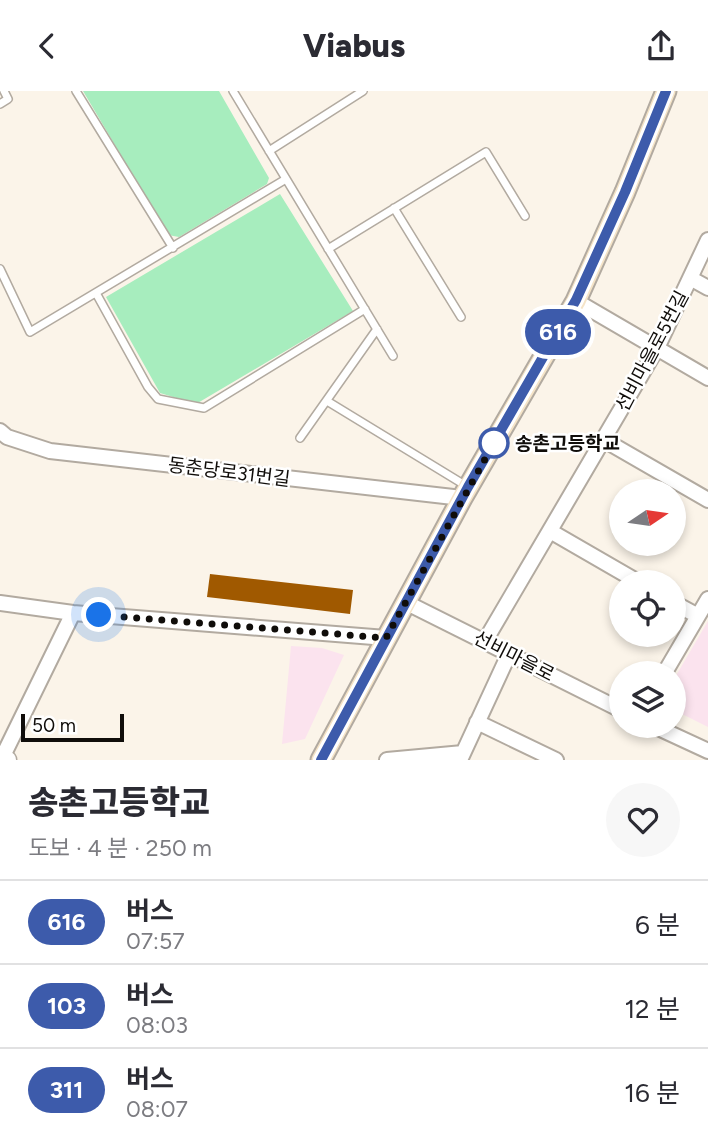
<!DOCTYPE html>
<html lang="ko">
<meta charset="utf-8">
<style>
body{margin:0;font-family:Figtree,"Noto Sans KR",sans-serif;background:#f7f7f7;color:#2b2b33;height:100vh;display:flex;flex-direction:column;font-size:26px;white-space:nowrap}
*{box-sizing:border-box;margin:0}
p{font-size:23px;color:#7c7c81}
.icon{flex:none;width:38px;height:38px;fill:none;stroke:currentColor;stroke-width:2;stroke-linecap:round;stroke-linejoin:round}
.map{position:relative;height:669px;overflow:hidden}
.side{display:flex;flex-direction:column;background:#fff;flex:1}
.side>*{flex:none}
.badge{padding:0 14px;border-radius:23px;font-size:24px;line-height:46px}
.needle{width:46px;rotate:77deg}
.tools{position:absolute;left:609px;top:388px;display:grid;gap:14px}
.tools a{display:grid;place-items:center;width:77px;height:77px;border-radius:50%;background:#fff;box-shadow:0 4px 10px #0003;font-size:35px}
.scale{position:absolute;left:21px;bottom:18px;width:103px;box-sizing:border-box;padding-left:7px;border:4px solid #100d0a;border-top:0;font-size:19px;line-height:24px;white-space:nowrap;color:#100d0a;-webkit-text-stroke:5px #fff;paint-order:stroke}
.you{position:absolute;width:35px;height:35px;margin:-18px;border:5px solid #fff;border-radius:50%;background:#1a73e8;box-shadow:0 0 0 10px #1a73e833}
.map>.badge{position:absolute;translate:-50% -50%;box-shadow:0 0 0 4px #fff}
.round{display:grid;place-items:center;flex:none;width:74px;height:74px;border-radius:37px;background:#f7f7f7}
.overview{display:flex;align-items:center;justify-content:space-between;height:119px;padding:0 28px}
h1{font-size:33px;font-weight:800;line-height:52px}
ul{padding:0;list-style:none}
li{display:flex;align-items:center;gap:21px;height:84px;padding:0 28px;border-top:2px solid #e1e1e2}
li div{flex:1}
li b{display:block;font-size:26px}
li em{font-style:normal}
li .badge{min-width:77px;font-weight:700;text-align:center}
header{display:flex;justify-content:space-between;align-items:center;height:91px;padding:0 28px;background:#fff;font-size:32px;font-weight:800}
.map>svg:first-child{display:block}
.education{fill:#fbe3ee}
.green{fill:#a7edbe}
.building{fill:#a05900}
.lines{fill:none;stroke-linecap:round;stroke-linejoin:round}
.service-casing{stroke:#b2aaa0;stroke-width:10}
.minor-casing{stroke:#b2aaa0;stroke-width:18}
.tertiary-casing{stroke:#b2aaa0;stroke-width:21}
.secondary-casing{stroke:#b2aaa0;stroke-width:23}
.service{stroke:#fff;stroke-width:7}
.minor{stroke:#fff;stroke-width:14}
.tertiary{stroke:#fff;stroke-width:18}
.secondary{stroke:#f5e4c8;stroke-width:19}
.line-casing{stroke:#fff;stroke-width:16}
.line{stroke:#3d5bab;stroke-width:10}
.walk{stroke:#100d0a;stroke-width:7;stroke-dasharray:0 12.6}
.stop-dot{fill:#fff;stroke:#3d5bab;stroke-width:3.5}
.labels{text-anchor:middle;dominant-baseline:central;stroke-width:5;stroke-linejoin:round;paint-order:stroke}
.street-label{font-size:19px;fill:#100d0a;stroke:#fff}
.stop-label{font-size:19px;font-weight:bold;fill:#100d0a;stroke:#fff;text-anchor:start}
</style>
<header><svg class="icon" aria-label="back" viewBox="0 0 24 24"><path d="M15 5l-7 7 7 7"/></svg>Viabus<svg class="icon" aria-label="share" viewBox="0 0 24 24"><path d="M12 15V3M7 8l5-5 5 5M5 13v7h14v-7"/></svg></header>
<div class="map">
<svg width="708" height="669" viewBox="0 0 708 669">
<rect width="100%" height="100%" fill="#fbf4e9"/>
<path class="education" d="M708 530V636L674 619V588Z
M291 555 322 557 344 564 305 648 282 653Z"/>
<path class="green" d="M83 0H219L269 87 267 93 179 146 168 144Z
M280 103 353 220 196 313 160 302 106 206Z"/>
<path class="building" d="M210 483 353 499 350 523 207 506Z"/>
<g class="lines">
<defs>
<path id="service" d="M76 0 173 157
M233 0 393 265
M0 13 8 8 4 0
M269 60 363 0
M394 117 461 226
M328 158 486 61 525 125
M0 178 30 241 286 88
M96 202 148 296 158 308 204 317 365 218
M327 310 468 396
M300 347 377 238"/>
<path id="minor" d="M690 187 708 197
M576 210 708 287
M0 340 7 346 50 360 462 407
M604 349 708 409
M550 440 640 492
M0 512 73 522 386 547
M407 512 621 619
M674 512 698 525
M485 550 657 257 708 149
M664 583 708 508
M477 631 556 669
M654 635 708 660
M1 669 73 522
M387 669 463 662
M460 669 509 563"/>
<path id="tertiary" d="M0 668 7 669"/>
<path id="secondary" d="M321 669 462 407 576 210 625 101 666 0"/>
</defs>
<use href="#service" class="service-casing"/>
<use href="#minor" class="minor-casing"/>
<use href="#tertiary" class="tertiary-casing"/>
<use href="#secondary" class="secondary-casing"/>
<use href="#service" class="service"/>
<use href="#minor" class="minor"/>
<use href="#tertiary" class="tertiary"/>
<use href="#secondary" class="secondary"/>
</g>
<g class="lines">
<defs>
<path id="line" d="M321 669 468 396 576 209 625 101 666 0"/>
</defs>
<use href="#line" class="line-casing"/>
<use href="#line" class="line"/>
<path class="walk" d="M99 524 386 547 495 350 494 352"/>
</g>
<circle class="stop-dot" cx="494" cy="352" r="14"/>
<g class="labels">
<g class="street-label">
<text transform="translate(652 260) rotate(-62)">선비마을로5번길</text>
<text transform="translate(229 381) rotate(7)">동춘당로31번길</text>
<text transform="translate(514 565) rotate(27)">선비마을로</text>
</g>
<g class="stop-label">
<text x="515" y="352">송촌고등학교</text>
</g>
</g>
</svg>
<div class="tools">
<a><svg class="needle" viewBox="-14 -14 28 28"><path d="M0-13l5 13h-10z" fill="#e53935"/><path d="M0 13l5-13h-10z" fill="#7c7c81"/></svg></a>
<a><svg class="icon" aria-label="locate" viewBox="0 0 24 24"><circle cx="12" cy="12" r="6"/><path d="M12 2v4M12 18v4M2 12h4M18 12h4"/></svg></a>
<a><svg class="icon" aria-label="layers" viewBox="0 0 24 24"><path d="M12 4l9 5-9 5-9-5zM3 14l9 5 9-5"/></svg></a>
</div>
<div class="scale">50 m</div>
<div class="you" style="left:99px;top:524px"></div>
<b class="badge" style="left:558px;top:241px;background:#3d5bab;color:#fff">616</b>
</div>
<section class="side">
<div class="overview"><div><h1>송촌고등학교</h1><p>도보 · 4 분 · 250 m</p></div><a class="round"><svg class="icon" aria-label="heart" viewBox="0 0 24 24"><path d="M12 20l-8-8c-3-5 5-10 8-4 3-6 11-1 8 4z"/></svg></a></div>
<ul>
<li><span class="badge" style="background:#3d5bab;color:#fff">616</span><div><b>버스</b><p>07:57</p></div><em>6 분</em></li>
<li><span class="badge" style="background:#3d5bab;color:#fff">103</span><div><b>버스</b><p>08:03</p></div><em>12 분</em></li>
<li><span class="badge" style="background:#3d5bab;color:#fff">311</span><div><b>버스</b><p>08:07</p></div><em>16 분</em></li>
</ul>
</section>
